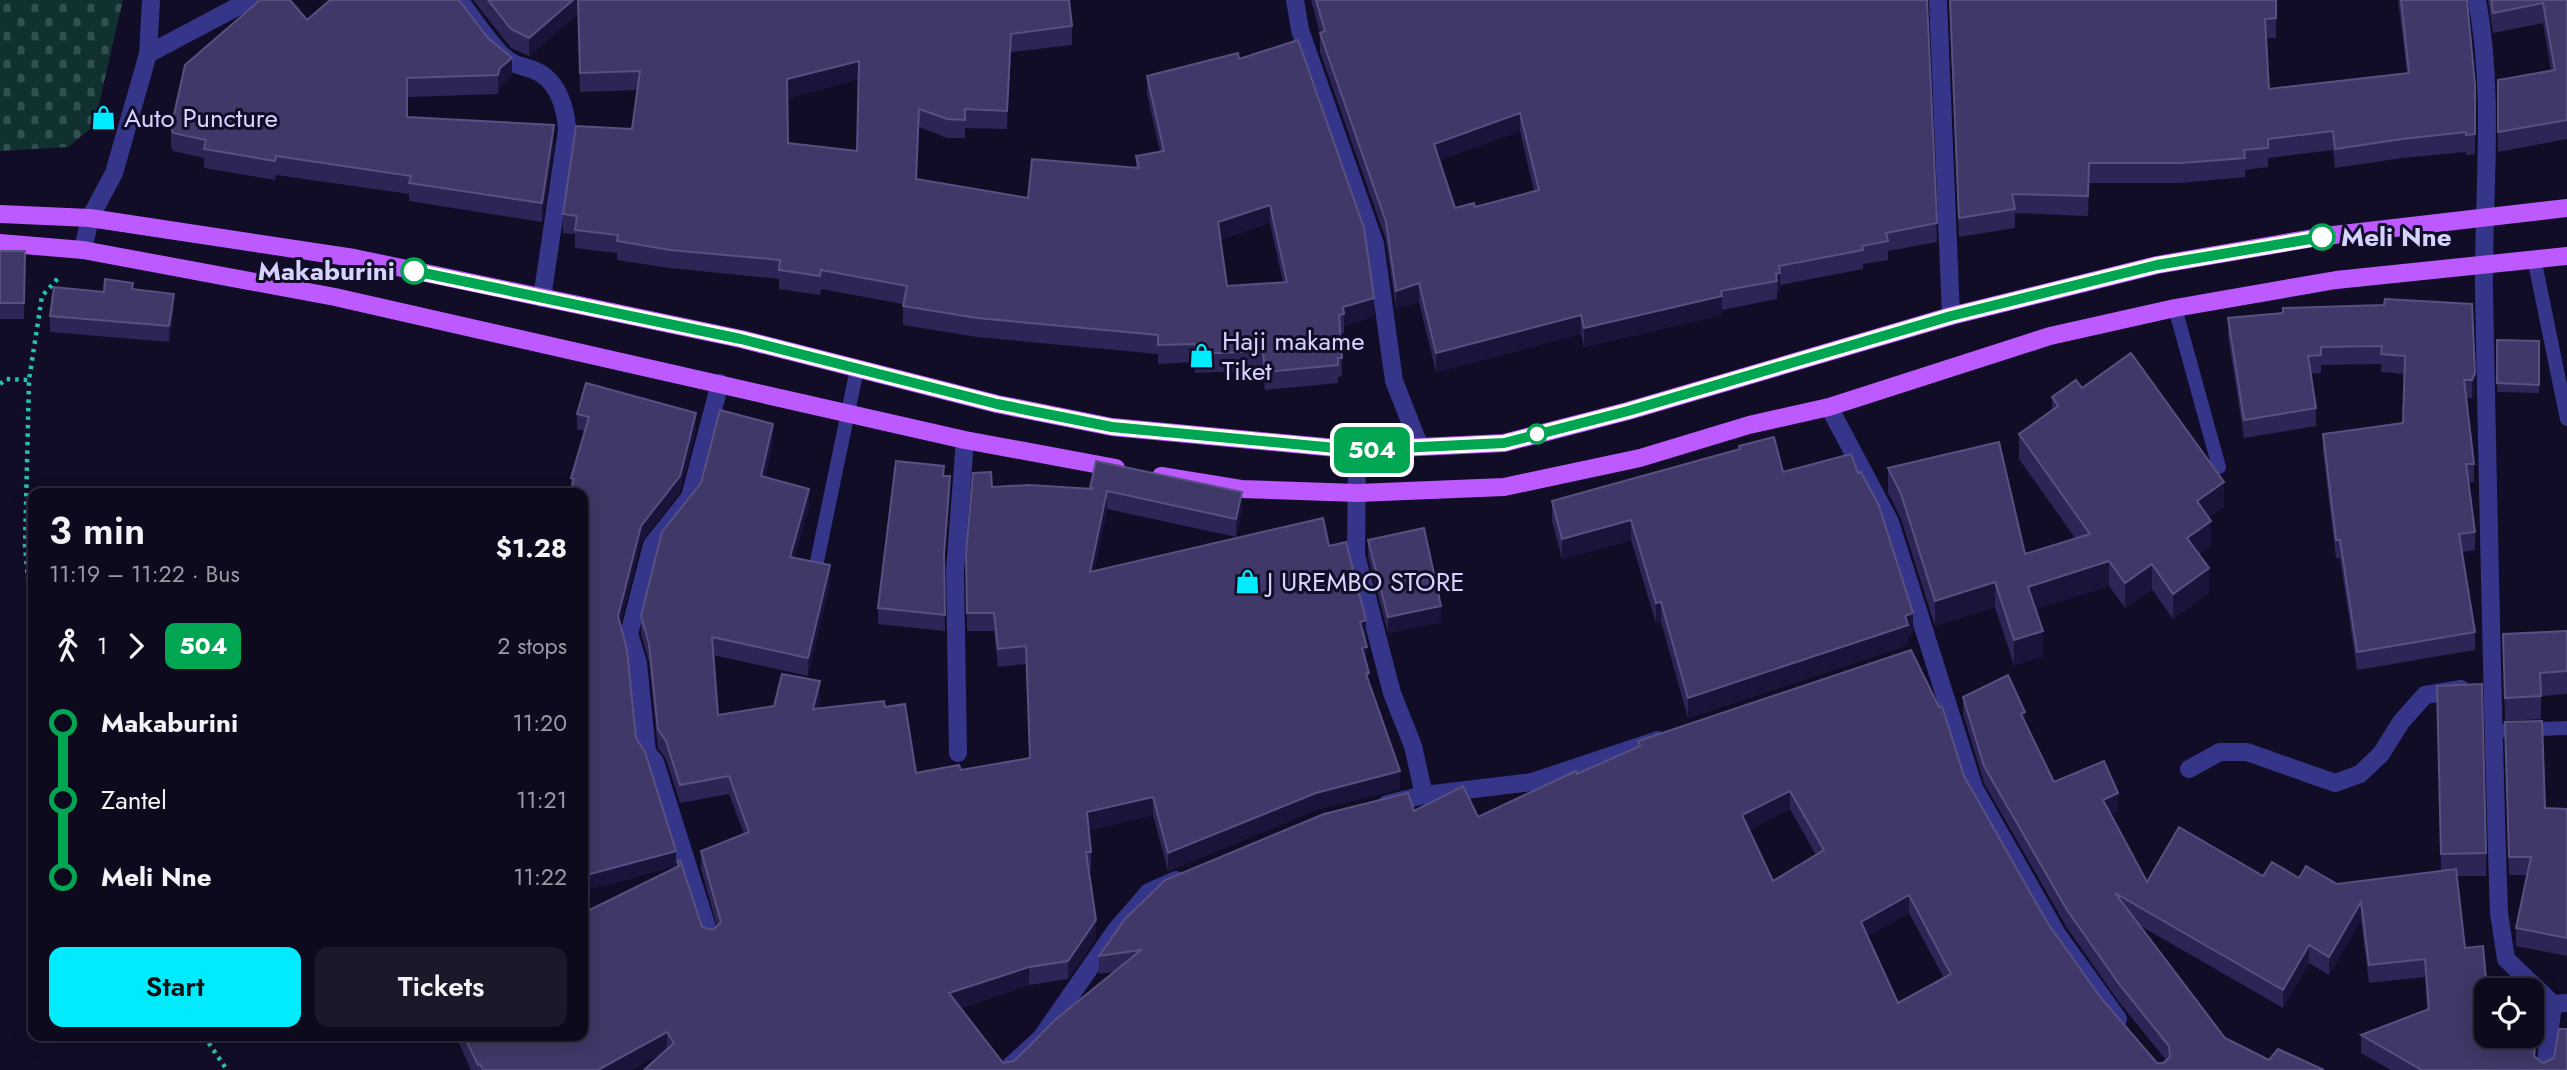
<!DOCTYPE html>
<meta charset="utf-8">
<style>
body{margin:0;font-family:Jost,sans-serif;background:#1b182a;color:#f1f3f6;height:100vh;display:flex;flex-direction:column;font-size:26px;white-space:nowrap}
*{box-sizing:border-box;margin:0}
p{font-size:23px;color:#9a9aa4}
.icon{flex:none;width:38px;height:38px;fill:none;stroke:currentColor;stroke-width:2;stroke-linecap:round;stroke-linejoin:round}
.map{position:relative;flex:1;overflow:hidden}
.drawer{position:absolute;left:28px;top:488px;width:560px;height:553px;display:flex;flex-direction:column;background:#0d0a1d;border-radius:14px;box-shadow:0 4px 18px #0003,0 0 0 2px #2d2b3b}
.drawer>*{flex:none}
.badge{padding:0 14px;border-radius:10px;font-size:24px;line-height:46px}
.tools{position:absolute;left:2474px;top:978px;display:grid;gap:14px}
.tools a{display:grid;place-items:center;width:70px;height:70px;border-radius:14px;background:#0d0a1d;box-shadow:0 4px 18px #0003,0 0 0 2px #2d2b3b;font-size:35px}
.map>.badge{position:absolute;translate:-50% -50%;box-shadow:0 0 0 4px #fff}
.legs{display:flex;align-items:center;gap:10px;height:77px;padding:0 21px;font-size:23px}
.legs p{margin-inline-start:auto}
.headline{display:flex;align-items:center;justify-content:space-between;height:119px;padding:0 21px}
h1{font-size:38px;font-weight:600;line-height:52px}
.button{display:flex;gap:14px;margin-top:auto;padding:14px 21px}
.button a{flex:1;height:80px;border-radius:14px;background:#00ecfe;color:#111;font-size:28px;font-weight:600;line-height:80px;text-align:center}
.button a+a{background:#1b182a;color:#f1f3f6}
ul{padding:0 21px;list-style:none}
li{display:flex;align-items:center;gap:24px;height:77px;font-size:26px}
li i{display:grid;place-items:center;width:10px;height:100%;margin:0 9px;background:currentColor}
li i::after{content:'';width:18px;height:18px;margin:-9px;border:5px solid;border-radius:50%;background:#0d0a1d}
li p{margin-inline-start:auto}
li:first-child i{background:linear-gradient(#0000 50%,currentColor 0)}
li:last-child i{background:linear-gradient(currentColor 50%,#0000 0)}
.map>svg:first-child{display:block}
.cemetery{fill:url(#cemetery-stones)}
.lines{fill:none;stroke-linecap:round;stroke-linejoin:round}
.path{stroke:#26c0b2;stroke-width:4.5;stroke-dasharray:3.5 5;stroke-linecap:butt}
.service{stroke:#353589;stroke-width:14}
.minor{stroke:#353589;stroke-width:18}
.primary{stroke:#bc5aff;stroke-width:18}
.wall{fill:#2d2556;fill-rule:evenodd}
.shaded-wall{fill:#1a143b}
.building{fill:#3f3868;stroke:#575080;stroke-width:2;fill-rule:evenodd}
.line-1-casing{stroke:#fff;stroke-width:16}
.line-1{stroke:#00a651;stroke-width:10}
.stop-1-dot{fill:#fff;stroke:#00a651;stroke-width:3.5}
.labels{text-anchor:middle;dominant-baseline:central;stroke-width:6;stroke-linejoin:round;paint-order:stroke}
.poi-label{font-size:26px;fill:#d6d3ff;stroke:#110d27;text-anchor:start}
.stop-label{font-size:26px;font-weight:bold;fill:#d6d3ff;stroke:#110d27;text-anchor:start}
</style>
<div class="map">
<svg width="2567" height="1070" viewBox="0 0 2567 1070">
<defs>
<pattern id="cemetery-stones" width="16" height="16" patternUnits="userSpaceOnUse" patternTransform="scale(1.75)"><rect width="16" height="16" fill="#10312f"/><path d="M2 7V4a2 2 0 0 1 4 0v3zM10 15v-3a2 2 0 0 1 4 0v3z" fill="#324e4e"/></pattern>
</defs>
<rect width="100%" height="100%" fill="#110d27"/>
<path class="cemetery" d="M0 0H123L94 126 68 147 0 151Z"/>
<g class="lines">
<path class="path" d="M0 384 6 379 29 380
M33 632 25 546 29 380 42 296 60 276
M204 1036 227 1070"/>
<path class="service" d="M2534 258 2567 419
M2175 308 2219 467
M815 571 857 369
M2493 731 2567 728"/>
<path class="minor" d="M459 0C473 18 486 39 503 56 513 65 519 65 531 69 557 77 566 107 567 130L542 298
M1295 0 1300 30 1375 244 1394 381 1420 447
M1938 0 1951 316
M2477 0C2495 96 2483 193 2484 290 2488 498 2492 706 2499 913L2506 959 2553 1004 2567 1003
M148 54 250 0
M83 250 90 218 114 173 148 54 151 0
M1829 407 1890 522 1974 788 2057 934 2118 1019
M1357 450 1356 555 1392 693 1413 746 1424 795 1387 804
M958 753 955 571 965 440
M2189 769 2220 752H2247L2335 783 2360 774 2381 754 2401 722 2425 695 2461 689
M1424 795 1532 782 1658 740
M710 937 655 762 647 752 638 663 629 634 652 545 690 497 720 383
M1006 1070 1041 1038 1116 930 1149 892 1176 880
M2545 1070 2553 1004"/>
<path class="primary" d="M0 214 90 218 354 258 741 339 997 404 1112 427 1357 450 1504 443 1628 411 1951 316 2157 265 2325 236 2567 208
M0 243 83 250 335 297 965 440 1116 468
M1161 476 1241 489 1358 493 1504 487 1640 458 1749 425 1829 407 2050 336 2175 308 2336 280 2567 256"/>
</g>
<path class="wall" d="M473 0H1069L1072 26V45L1011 52 1007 129 965 128V138H947L919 127 917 179 1028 198 1136 168V156L1160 152 1147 94V76L1239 59 1374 316 1344 326V333H1341L1342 376 1338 377V383L1265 390 1263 370 1195 373V362L1158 364V354L977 337 903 325V304L821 289 820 295 779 289V279L670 268 617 260V253L575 248V234L563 233V214L632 129 637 90 580 92 578 14 529 56 511 48ZM859 79 857 151 788 143V98ZM1270 223 1283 282 1227 286 1220 240Z
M1311 0H1927L1937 242 1888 251V260L1863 264V269L1780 285V291L1777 292V299L1722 310V315L1584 347 1581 334 1436 372 1419 302 1396 309 1386 240 1320 52V33ZM1520 131 1534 191 1475 207 1455 208 1440 160Z
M1949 0H2276V38H2266L2269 89 2407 73 2398 0H2467L2475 85V154L2466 155V152L2402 158 2335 168 2333 150 2268 158V167L2245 170V177L2181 183H2089L2088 216 2015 213V228L1959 237Z
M2488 0H2567V139L2498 152V80L2551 70 2543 23 2493 33Z
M307 20 512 76 500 86 498 94 407 97V117L554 143 542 222 409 201V194L276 175 275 180 204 168V158L173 151 171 147V128Z
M0 251H25L24 319H0Z
M133 289 174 310 169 342 50 332V316L104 292Z
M2472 304 2475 391 2472 398H2466L2474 464V482H2469L2475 532V550L2462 552 2475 632V650L2357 670 2340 558H2336L2323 452V434L2403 423 2405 374 2381 372V364L2321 365V373L2311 374 2316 408V426L2244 438 2228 336V318Z
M2497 340 2539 341V393L2497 392Z
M2082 388 2224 507 2209 517 2211 546 2199 554 2209 593 2173 619 2152 589 2125 608 2109 586 2036 609 2043 656 2014 665 1995 607 1935 626 1901 519 1888 493V468L2025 554 2075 538 2019 459V434L2052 410V397Z
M577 414 696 428 680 492 641 542 620 624 636 738 676 866 583 891V494L571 490V478L585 431 577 429Z
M773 442 765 477 809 507 794 558 830 583 808 676 713 655 718 715 820 699 818 709 885 707 916 773 961 770 1030 759 1026 664 998 667 994 631H967L966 553 992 487 1090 488 1242 510 1236 537 1107 509 1094 571 1329 546 1366 638H1365L1369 684 1400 789 1316 810 1168 871 1153 815 1089 830 1091 852V870H1089L1096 938 1068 979 1029 985 960 1008 1003 1063 1014 1061 1114 972 1099 974V956L1414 811 1478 817 1638 747V741L1964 776 2047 922 2101 998 2157 1063H2163L2166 1060 2119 1002 2067 928 1984 783 1963 714V697L2025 723 2054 782 2118 811 2110 814 2147 882 2263 876 2299 878 2337 884 2441 871 2437 686 2486 853V876H2457L2465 948 2487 1036 2536 1047V1057L2543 1063 2567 1070H2391L2361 1053V1035L2427 1010 2425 977 2369 983 2361 920 2329 975 2309 963 2283 1008 2139 925 2225 1038 2269 1060 2324 1070H644L666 1051 631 1070H471L458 1041V1036H583L677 867V861L702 927 713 930 717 926 701 869V851L744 834 729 794 680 803 666 759 658 748 649 662 641 634V616ZM1790 809 1816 855 1773 881 1749 830ZM1909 913 1944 978 1898 1003 1867 936Z
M1739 446 1783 472 1913 633 1908 635V645L1688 718 1661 622 1656 623 1631 540 1562 559 1552 521V501L1739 449Z
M944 476 950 492 944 567 945 631 878 624V608Z
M1368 540 1441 622 1388 633 1368 556Z
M2567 631V694L2541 696V719L2505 721 2503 634Z
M2505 722 2545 808 2567 809V956L2516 946V928L2527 875H2509Z"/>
<path class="shaded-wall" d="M573 0H578V14L529 56V38Z
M1011 34V52L1007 129V111Z
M512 58V76L500 86 498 94V75L500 68Z
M859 61V79L787 98V79Z
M1520 113V131L1434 162V144Z
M554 125V143L542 222V203Z
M1270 205V223L1218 241V222Z
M1780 273V291L1777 292V281L1776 274Z
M1419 283V302L1396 309V291Z
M174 294V310L169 342V326Z
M1722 296V315L1584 347V328Z
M1374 298V316L1344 326 1343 307Z
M1581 315V334L1436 372V353Z
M2475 373V391L2472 398V380Z
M696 413V428L680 492 641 542 618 632V616L641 526Z
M773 424V442L761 494V476Z
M950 476V492L944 570V554Z
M2224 482V507L2197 526V501Z
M809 489V507L790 575V557Z
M1107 491V509L1090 590V572Z
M1242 492V510L1236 537V519Z
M1631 520V540L1562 559V539Z
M2211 521V546L2187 563V538Z
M2109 561V586L2028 612V587Z
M2152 564V589L2125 608V583Z
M830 565V583L808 676V658Z
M2209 568V593L2173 619V594Z
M1995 582V607L1935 626V601Z
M1661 602V622L1656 623V603Z
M1441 606V622L1388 633V617Z
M1913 613V633L1908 635V645L1688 718V698Z
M1366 620V638L1360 639V622Z
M2043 631V656L2014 665V640Z
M1367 647V665L1362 666V648Z
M820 681V699L813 727V709Z
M2025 712V730L2021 714Z
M1400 771V789L1316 810 1168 871V853L1316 793Z
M1790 791V809L1742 833V815Z
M2118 793V811L2103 818V800Z
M1153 797V815L1087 830V812Z
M676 851V866L583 891V876Z
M1909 895V913L1861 940V922Z
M2361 902V920L2329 975V957Z
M1096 920V938L1068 979V961Z
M2309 945V963L2283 1008V990Z
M1029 967V985L949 1011V993Z
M667 1032V1050L631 1070H598Z"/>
<path class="building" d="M260 0H290L307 20 330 0H459L488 38 512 58 500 68 498 75 407 78V117L554 125 542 203 409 183 411 176 276 156 275 161 204 149 206 140 173 133 171 128 185 65Z
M488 0H573L529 38 511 29Z
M578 0H1069L1072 26 1011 34 1007 111 965 109V120L947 119 919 109 916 179 1028 198 1032 159 1139 168 1136 156 1164 151 1147 76 1238 53 1239 59 1298 40 1364 228 1374 298 1343 307 1344 314 1339 315 1342 358H1338V365L1265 372 1263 351 1195 354V344L1158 345V335L977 318 903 306 907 286 821 270 820 276 779 270 780 260 670 250 617 241 618 235 575 230 577 216 563 214 576 126 632 129 640 71 580 73ZM859 61 857 151 788 143 787 79ZM1270 205 1287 282 1227 286 1218 222Z
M1316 0H1927L1937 223 1886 233 1888 241 1862 246 1863 250 1779 266 1780 273 1776 274 1777 281 1721 291 1722 296 1584 328 1581 315 1436 353 1419 283 1396 291 1386 222 1320 33 1325 31ZM1520 113 1539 190 1475 207 1474 203 1455 208 1434 144Z
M1950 0H2276V18L2265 19 2269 89 2409 73 2401 0H2467L2475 85V134L2466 135V132L2402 139 2335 149 2333 131 2268 139V148L2244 150 2245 158 2181 163H2089L2088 196 2012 194 2015 209 1959 218Z
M2491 0H2567V120L2498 132V80L2555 70 2543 3 2493 13Z
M0 251H25L24 303H0Z
M105 279 133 283 132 289 174 294 169 326 50 316 54 287 104 292Z
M2385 299 2472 304 2475 373 2472 380H2464L2474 464H2466L2475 532 2459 534 2475 632 2357 652 2340 540H2336L2323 434 2403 423 2405 356 2381 354 2382 346 2321 347V355L2308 356 2316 408 2244 420 2228 318 2283 313V308L2384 305Z
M2497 340 2539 341V385L2497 383Z
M2131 353 2224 482 2197 501 2211 521 2187 538 2209 568 2173 594 2152 564 2125 583 2109 561 2028 587 2043 631 2014 640 1995 582 1935 601 1901 494 1888 468 1999 442 2025 554 2090 534 2019 434 2058 406 2052 397 2076 380 2082 388Z
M586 383 696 413 680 476 641 526 618 616 627 650 636 738 645 752 676 851 583 876V494H570L574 479 571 478 589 417 577 414Z
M720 410 773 424 761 476 809 489 790 557 830 565 808 658 712 637 718 715 774 706 782 674 820 681 813 709 884 701 885 707 905 704 916 773 959 765 961 770 1030 758 1026 646 998 649 994 613H967L966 553 973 473 991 472 992 487 1029 485 1094 489 1090 488 1096 461 1242 492 1236 519 1107 491 1090 572 1323 518 1329 546 1346 542 1366 620 1360 622 1367 647 1362 648 1369 673 1366 674 1400 771 1316 793 1168 853 1153 797 1087 812 1091 852H1086L1096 920 1068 961 1029 967 949 993 1003 1063 1014 1061 1055 1020 1141 950 1099 956 1125 919 1165 880 1324 814 1408 793 1414 811 1463 786 1478 817 1576 771 1577 774 1640 746 1638 741 1911 650 1939 707 1942 706 1964 776 2047 922 2101 998 2157 1063H2163L2170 1057 2169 1046 2119 984 2067 910 1984 766 1963 697 2008 675 2025 712 2021 714 2054 782 2104 761 2118 793 2103 800 2147 882 2179 827 2263 876 2272 862 2299 878 2306 866 2337 884 2456 869 2465 948 2483 946 2487 990V1036H2532V1029H2536L2534 1056 2543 1063 2554 1058 2559 1029H2567V1070H2422L2361 1035 2429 1009 2425 959 2369 965 2361 902 2329 957 2309 945 2283 990 2115 893 2225 1038 2269 1060 2278 1049 2324 1070H644L674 1043 667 1032 598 1070H483L480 1064 478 1065 464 1036H583V913L679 866 677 861 680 860 702 927 713 930 721 922 701 851 749 832 729 776 680 785 666 741 658 730 649 644 641 616 662 532 701 483ZM1790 791 1824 850 1773 881 1742 815ZM1909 895 1951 974 1898 1003 1861 922Z
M1774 437 1783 472 1851 454 1858 473 1861 472 1879 506 1913 613 1905 616 1908 625 1688 698 1661 602 1656 603 1631 520 1562 539 1552 501 1740 449 1739 446Z
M896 461 944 466 943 476H950L944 554 945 615 878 608Z
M1424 528 1441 606 1388 617 1368 540Z
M2567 631V671L2540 673 2541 696 2505 698 2503 634Z
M2482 684 2486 853 2441 854 2437 686Z
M2542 721 2545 808 2567 809V938L2516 928 2531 857H2509L2505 722Z"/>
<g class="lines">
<defs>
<path id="line-1" d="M414 271 741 339 997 404 1112 427 1357 450 1504 443 1628 411 1951 316 2157 265 2322 237"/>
</defs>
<use href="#line-1" class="line-1-casing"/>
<use href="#line-1" class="line-1"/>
</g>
<defs>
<symbol id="shop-bare" viewBox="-9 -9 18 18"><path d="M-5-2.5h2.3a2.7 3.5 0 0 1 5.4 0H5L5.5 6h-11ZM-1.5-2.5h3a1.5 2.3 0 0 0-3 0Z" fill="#00ecfe" stroke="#110d27" stroke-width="2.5" paint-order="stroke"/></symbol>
</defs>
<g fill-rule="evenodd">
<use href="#shop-bare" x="86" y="100" width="35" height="35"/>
<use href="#shop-bare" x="1184" y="338" width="35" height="35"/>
<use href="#shop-bare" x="1230" y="564" width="35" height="35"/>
</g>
<g class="stop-1-dot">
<circle cx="2322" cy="237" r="12"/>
<circle cx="414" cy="271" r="12"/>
<circle cx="1537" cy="434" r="9"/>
</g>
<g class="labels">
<g class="poi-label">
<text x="124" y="118">Auto Puncture</text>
<text x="1222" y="341">Haji makame<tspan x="1222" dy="30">Tiket</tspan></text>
<text x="1267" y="582">J UREMBO STORE</text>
</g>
<g class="stop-label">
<text x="2341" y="237">Meli Nne</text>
<text x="395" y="271" text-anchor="end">Makaburini</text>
</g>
</g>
</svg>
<div class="tools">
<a><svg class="icon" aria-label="locate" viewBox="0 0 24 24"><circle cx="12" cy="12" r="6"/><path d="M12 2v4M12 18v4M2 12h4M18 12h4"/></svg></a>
</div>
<b class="badge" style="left:1372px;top:450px;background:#00a651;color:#fff">504</b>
<section class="drawer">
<div class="headline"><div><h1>3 min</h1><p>11:19 – 11:22 · Bus</p></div><b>$1.28</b></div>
<div class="legs"><svg class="icon" aria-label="walk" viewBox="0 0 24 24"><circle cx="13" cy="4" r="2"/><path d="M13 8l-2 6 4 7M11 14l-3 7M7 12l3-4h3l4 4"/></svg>1<svg class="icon" aria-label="forward" viewBox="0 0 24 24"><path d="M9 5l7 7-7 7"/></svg><b class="badge" style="background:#00a651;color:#fff">504</b><p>2 stops</p></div>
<ul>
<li><i style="color:#00a651"></i><b>Makaburini</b><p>11:20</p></li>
<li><i style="color:#00a651"></i><span>Zantel</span><p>11:21</p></li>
<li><i style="color:#00a651"></i><b>Meli Nne</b><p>11:22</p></li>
</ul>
<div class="button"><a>Start</a><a>Tickets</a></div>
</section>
</div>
